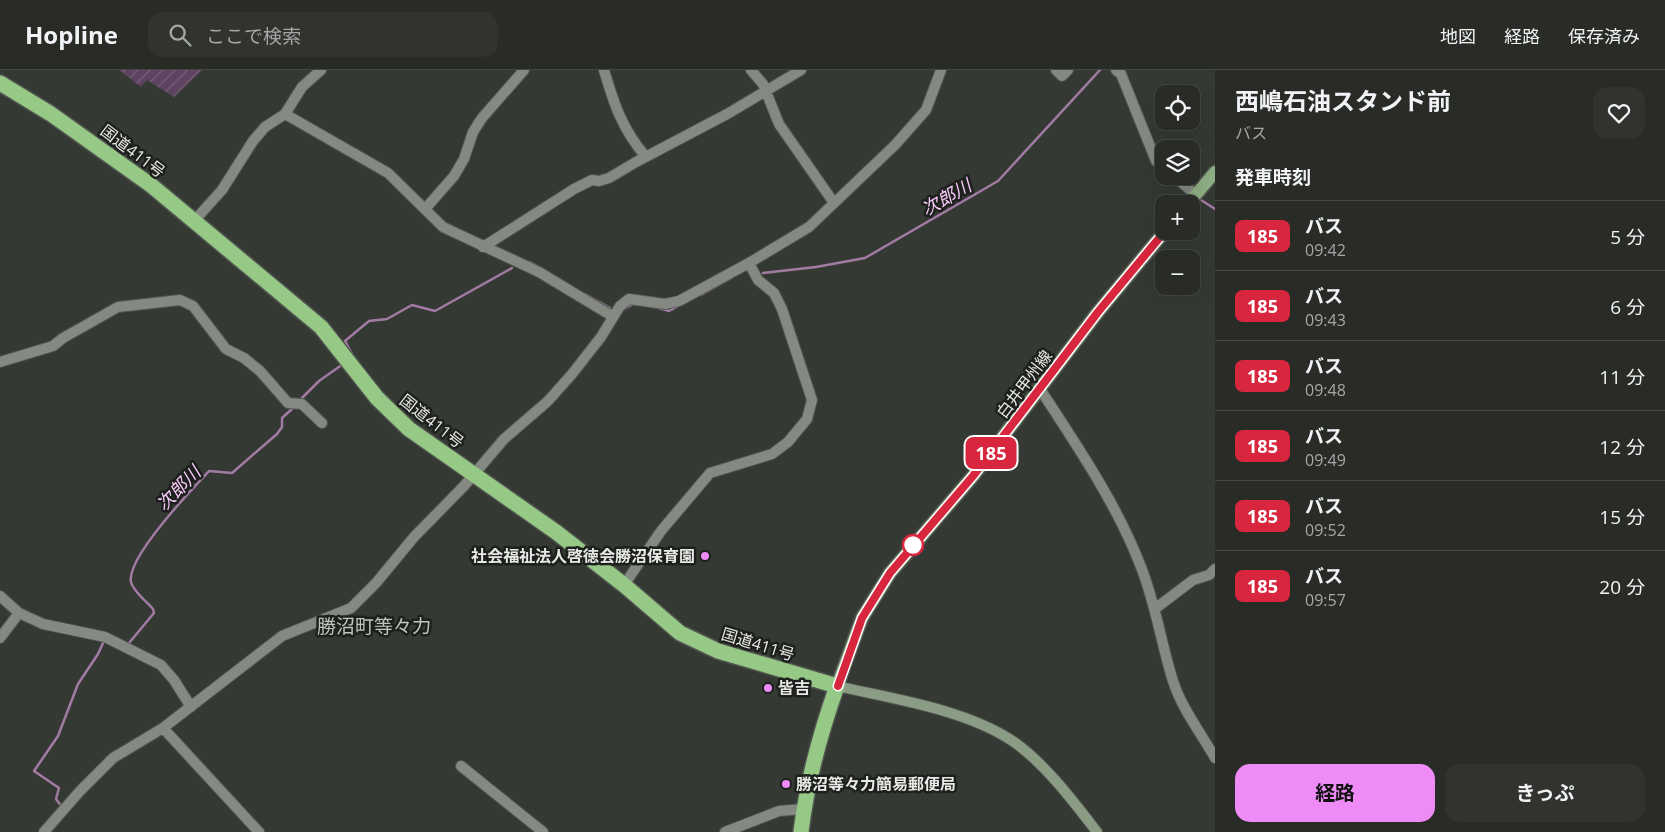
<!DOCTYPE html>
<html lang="ja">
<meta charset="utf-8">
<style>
body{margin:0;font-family:"Open Sans","Noto Sans JP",sans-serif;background:#30332e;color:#f1f3f6;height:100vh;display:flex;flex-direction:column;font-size:19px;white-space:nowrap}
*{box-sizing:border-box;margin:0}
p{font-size:16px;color:#a5a7a7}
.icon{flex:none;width:28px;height:28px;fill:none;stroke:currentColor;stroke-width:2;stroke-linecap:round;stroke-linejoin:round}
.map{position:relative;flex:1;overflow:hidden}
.sheet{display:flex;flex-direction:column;background:#282b26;width:450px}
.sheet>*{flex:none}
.badge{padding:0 10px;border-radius:8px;font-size:18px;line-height:32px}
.controls{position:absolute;left:1155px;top:15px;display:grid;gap:10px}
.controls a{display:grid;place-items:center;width:45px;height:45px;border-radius:10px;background:#282b26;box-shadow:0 5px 20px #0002,0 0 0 1px #444743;font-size:25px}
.map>.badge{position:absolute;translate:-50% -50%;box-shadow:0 0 0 2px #fff}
h2{padding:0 20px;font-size:19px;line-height:45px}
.round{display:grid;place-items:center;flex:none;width:52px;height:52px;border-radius:15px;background:#30332e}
.summary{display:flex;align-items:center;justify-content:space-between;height:85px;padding:0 20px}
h1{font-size:24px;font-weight:700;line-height:38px}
.action{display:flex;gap:10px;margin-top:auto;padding:10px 20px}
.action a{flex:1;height:58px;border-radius:15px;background:#ef8bf7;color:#111;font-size:20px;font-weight:700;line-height:58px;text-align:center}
.action a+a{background:#30332e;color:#f1f3f6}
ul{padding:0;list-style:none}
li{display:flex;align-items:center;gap:15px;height:70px;padding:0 20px;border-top:1px solid #444743}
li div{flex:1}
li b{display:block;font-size:19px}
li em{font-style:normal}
li .badge{min-width:55px;font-weight:700;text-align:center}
header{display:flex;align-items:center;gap:30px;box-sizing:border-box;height:70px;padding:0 25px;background:#282b26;border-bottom:1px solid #444743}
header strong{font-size:24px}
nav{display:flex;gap:28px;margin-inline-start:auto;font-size:18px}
.search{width:350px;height:45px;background:#30332e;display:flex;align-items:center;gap:12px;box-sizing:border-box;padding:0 18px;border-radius:15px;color:#a5a7a7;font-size:19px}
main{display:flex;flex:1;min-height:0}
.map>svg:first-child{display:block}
.garden{fill:url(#garden-furrows)}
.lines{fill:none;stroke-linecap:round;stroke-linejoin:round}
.stream{stroke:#a17ba3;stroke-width:2.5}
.street-casing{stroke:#515550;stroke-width:12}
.secondary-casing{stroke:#515550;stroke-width:12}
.primary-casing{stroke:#515550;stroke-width:15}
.highway-casing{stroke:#515550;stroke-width:18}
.street{stroke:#848982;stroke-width:10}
.secondary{stroke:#8a9c83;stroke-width:10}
.primary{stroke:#8faf84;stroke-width:12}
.highway{stroke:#97c986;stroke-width:15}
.line-casing{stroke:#fff;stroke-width:11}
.line{stroke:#d7263d;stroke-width:8}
.stop-dot{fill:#fff;stroke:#d7263d;stroke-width:2.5}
.poi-dot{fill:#ef8bf7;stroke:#1e201d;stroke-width:2}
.labels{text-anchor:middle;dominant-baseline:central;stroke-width:5;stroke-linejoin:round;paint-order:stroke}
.street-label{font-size:16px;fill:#e6e9e5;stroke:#1e201d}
.poi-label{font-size:16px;font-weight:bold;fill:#e6e9e5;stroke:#1e201d;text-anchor:start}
.water-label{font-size:18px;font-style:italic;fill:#f9cbfc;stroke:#1e201d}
.quarter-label{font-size:19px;fill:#bfc5bd;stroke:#1e201d}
</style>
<header>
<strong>Hopline</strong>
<div class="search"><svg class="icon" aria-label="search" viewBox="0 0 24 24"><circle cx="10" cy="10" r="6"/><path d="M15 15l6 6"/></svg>ここで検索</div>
<nav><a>地図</a><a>経路</a><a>保存済み</a></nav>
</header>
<main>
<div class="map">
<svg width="1215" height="762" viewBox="0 0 1215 762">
<defs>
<pattern id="garden-furrows" width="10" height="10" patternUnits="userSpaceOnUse" patternTransform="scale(1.25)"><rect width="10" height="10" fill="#5e4460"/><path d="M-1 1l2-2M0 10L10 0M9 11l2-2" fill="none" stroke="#755f77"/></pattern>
</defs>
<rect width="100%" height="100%" fill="#353933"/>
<path class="garden" d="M119 0H202L174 27 147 10 141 17Z"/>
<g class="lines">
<path class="stream" d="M1201 130 1215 139
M530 192 537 196
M763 203 816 197 865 188 998 111 1100 0
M585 224 610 238
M701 225 731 208
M655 237 669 241 678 236
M624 239 635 233
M352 284 345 271 369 251 387 249 412 235 435 241 512 198
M300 330 319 311 343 294
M129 573 154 543 153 539C147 532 133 521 131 512 126 488 192 419 209 401L232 403 277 364 282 357V348L293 338
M62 737 56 729 59 718 34 701 58 666 78 614 98 584 104 571H106"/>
<defs>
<path id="street" d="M604 0C614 34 622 59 646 87
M751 0 763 14 779 54 834 133
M1056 0 1062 6 1068 0
M1116 0 1121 4 1156 91 1164 97
M285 44 388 103 443 157 539 202 612 246
M1174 106 1196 125
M425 139 454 106 464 89 473 62 482 48 524 0
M194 151 222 120 253 71 265 57 285 44 302 17 321 0
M483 177 574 119 592 110 599 111 609 108 636 92 729 43 801 0
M0 292 53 276 63 268 118 237 180 230 193 236 226 279 244 288 260 301 288 333 302 334 322 353
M1040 319C1077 376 1117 434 1141 497 1156 535 1161 573 1173 611 1182 639 1201 663 1215 688
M624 515 661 461 710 403 772 384 788 372 807 349 812 330 782 239 774 223 758 210 749 193
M0 526 19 543 43 554 105 567 161 595 174 610 191 637
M1156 538 1193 510 1209 505 1215 499
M0 568 19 543
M163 658 259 762
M461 696 543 762
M44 762 80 721 113 688 163 658 282 566 351 538 376 513 414 467 464 416 504 369 548 331 572 304 601 267 620 236 629 229 665 234 679 231 749 193 809 157 895 75 926 40 941 0
M725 762 779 741 803 739"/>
<path id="secondary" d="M837 616C893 629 963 639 1011 670 1043 691 1074 732 1097 762"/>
<path id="primary" d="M1188 134 1215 102
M837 616 862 548 890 503 973 406 1098 242 1165 161"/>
<path id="highway" d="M0 13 51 44 152 116 321 257 377 328 409 359 556 462 624 515 680 563 718 581 837 616C820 664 807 711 801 762"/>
</defs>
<use href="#street" class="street-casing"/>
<use href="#secondary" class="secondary-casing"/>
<use href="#primary" class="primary-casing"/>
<use href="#highway" class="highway-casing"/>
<use href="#street" class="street"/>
<use href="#secondary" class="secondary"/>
<use href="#primary" class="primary"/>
<use href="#highway" class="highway"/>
</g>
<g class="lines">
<defs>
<path id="line" d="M838 616 862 548 890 503 973 406 1098 242 1165 161"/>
</defs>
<use href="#line" class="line-casing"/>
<use href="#line" class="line"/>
</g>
<circle class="stop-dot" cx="913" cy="475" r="10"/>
<g class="poi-dot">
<circle cx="705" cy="486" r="5"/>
<circle cx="768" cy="618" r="5"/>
<circle cx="786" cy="714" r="5"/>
</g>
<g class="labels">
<g class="street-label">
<text transform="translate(133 81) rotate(37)">国道411号</text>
<text transform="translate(1024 314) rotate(-53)">白井甲州線</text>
<text transform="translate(432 351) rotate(38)">国道411号</text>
<text transform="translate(758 574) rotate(17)">国道411号</text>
</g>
<g class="poi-label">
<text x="695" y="486" text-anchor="end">社会福祉法人啓徳会勝沼保育園</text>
<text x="778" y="618">皆吉</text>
<text x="796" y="714">勝沼等々力簡易郵便局</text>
</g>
<g class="water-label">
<text transform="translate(946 127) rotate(-30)">次郎川</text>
<text transform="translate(178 418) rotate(-46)">次郎川</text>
</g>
<g class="quarter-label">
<text x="374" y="556">勝沼町等々力</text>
</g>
</g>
</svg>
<div class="controls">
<a><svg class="icon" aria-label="locate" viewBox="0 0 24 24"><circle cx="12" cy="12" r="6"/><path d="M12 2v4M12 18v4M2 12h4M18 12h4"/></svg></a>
<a><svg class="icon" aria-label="layers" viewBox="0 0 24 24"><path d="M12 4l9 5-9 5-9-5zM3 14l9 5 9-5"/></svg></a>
<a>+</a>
<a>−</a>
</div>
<b class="badge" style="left:991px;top:383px;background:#d7263d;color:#fff">185</b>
</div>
<section class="sheet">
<div class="summary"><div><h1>西嶋石油スタンド前</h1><p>バス</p></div><a class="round"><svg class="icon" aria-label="heart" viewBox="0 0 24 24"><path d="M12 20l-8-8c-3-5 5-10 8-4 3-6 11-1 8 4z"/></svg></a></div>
<h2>発車時刻</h2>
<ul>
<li><span class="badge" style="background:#d7263d;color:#fff">185</span><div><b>バス</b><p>09:42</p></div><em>5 分</em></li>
<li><span class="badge" style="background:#d7263d;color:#fff">185</span><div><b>バス</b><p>09:43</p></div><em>6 分</em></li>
<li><span class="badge" style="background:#d7263d;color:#fff">185</span><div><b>バス</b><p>09:48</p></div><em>11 分</em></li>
<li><span class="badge" style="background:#d7263d;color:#fff">185</span><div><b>バス</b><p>09:49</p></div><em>12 分</em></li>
<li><span class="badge" style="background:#d7263d;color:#fff">185</span><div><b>バス</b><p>09:52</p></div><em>15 分</em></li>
<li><span class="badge" style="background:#d7263d;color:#fff">185</span><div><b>バス</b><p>09:57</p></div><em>20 分</em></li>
</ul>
<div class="action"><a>経路</a><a>きっぷ</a></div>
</section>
</main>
